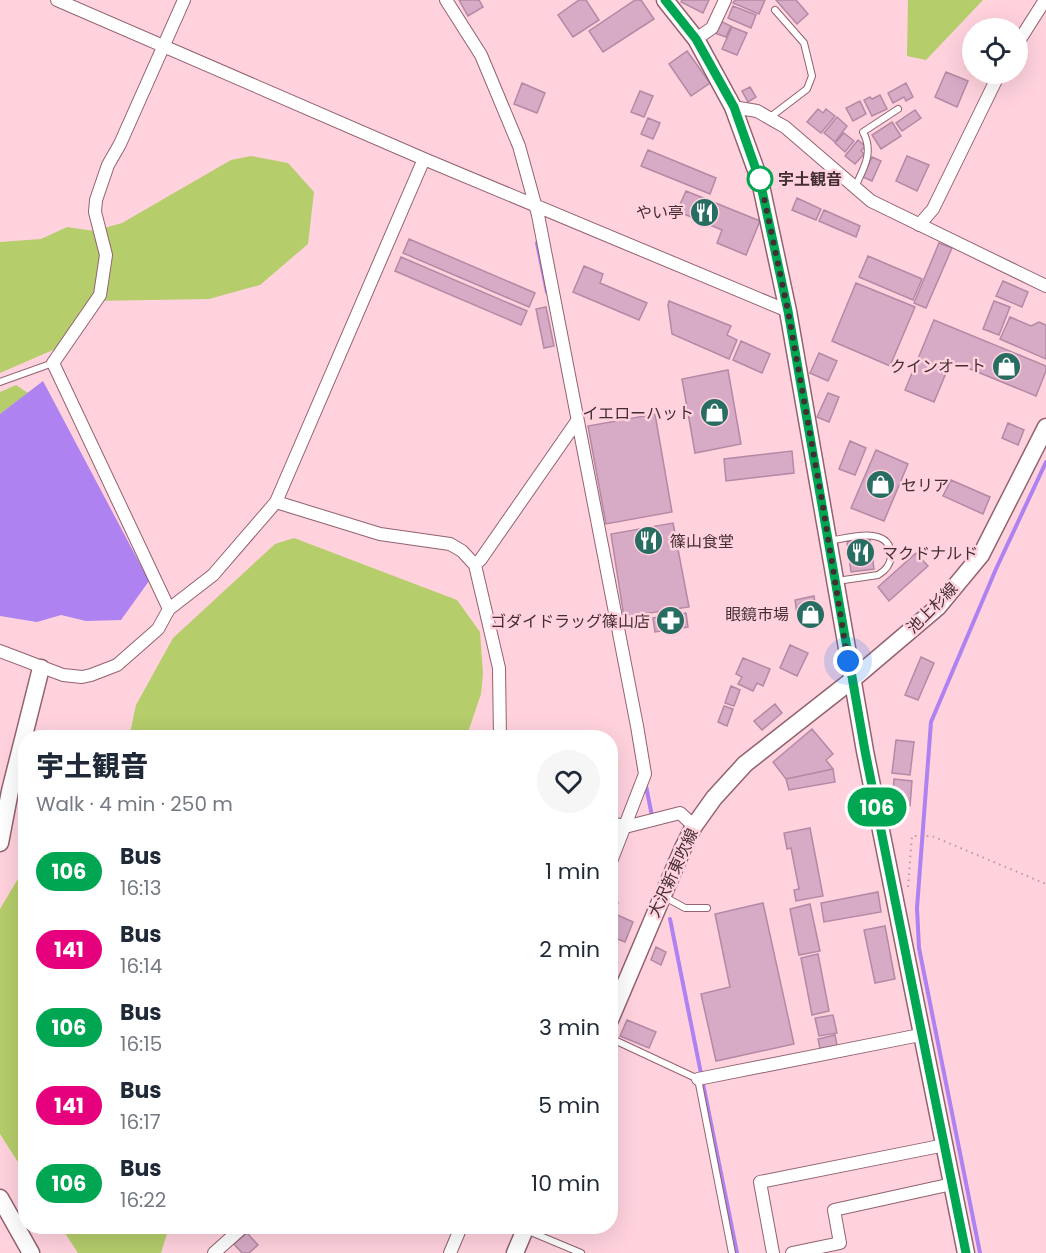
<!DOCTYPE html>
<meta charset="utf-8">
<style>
body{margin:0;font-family:Poppins,"Noto Sans JP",sans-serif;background:#f6f6f7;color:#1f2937;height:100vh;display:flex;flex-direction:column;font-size:22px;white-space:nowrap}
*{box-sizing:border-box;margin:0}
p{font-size:20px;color:#747a83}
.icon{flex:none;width:33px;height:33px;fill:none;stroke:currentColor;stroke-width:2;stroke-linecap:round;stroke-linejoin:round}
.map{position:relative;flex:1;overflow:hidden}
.drawer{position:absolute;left:18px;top:730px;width:600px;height:504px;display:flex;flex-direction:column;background:#fff;border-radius:24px;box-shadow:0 6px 24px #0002}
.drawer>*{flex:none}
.badge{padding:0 12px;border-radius:20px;font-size:21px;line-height:39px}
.controls{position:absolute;left:962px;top:18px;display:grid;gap:12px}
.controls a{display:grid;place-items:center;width:66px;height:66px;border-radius:50%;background:#fff;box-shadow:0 6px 24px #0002;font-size:30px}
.you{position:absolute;width:30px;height:30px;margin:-15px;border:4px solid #fff;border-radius:50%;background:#1a73e8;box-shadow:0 0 0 9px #1a73e833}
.map>.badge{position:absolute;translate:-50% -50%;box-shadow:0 0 0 3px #fff}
.round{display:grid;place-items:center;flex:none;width:63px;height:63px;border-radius:32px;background:#f6f6f7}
.summary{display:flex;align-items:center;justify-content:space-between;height:102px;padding:0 18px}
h1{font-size:28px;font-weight:800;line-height:45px}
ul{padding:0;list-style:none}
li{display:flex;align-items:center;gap:18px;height:78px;padding:0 18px}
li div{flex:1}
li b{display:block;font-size:22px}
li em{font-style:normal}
li .badge{min-width:66px;font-weight:700;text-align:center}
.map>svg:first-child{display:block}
.green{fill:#b5cd6b}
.water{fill:#ae82f0}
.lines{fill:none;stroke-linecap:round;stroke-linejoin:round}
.stream{stroke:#ae82f0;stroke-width:4}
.building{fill:#d7aac6;stroke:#b489a4;stroke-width:1.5}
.lane-casing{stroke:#92626f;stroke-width:8}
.street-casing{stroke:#92626f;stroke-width:14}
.secondary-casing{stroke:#92626f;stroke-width:19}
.path{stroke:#bc98a2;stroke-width:2;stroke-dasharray:1.5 4.5;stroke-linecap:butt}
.lane{stroke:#fff;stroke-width:6}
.street{stroke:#fff;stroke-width:12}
.secondary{stroke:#fff;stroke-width:16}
.line-casing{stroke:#fff;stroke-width:14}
.line{stroke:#00a651;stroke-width:9}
.walk{stroke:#432e34;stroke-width:6;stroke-dasharray:0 10.8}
.stop-dot{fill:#fff;stroke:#00a651;stroke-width:3}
.labels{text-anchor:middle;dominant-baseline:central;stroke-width:5;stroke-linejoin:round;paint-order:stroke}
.stop-label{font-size:16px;font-weight:bold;fill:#432e34;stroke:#ffd2de;text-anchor:start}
.poi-label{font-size:16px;fill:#432e34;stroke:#ffd2de;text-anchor:end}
.street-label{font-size:16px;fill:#432e34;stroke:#ffd2de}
</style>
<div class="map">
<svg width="1046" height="1253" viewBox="0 0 1046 1253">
<rect width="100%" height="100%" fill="#ffd2de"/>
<path class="green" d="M908 0H983L926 60 907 56Z
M251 156 288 163 314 192 308 244 260 285 209 299 91 301 69 343 0 373V242L41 239 67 227 94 231 122 223 231 160Z
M16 385 28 393 0 414V392Z
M294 538 457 600 480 632 483 674 481 694 466 738H129L136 705 173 638 275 544Z
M25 867V1173L0 1134V909Z
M61 1227H169L161 1253H78Z"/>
<path class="water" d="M43 381 149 581 121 620 86 621 61 615 37 622 0 616V414Z"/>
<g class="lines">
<path class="stream" d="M537 243 547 292
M646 786 652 816
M670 919 737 1253
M980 1253 919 948 917 908 931 722 996 569 1046 462"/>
</g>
<path class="building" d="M459 0H479L483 7 468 16Z
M579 0H586L599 20 573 37 558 15Z
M635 0H641L654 19 603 52 589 31Z
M682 0H709L703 13 681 2Z
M735 0H765L759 14 733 3Z
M776 0H796L808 14 797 24Z
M733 6 756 15 751 28 728 18Z
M720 21 731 26 726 37 715 33Z
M732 27 747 33 737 55 722 49Z
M687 51 710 83 691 96 669 64Z
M946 72 968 81 957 107 935 97Z
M522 83 545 93 537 113 514 104Z
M906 83 913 97 906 101 904 97 893 103 888 93Z
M750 87 756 97 748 102 742 91Z
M640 91 653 96 644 117 631 112Z
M880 95 887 109 872 116 864 100 870 97 872 99Z
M860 101 866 114 853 121 846 108Z
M818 109 823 113 826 109 835 116 821 133 807 122Z
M915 110 921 118 902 131 896 123Z
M837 117 847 126 835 142 824 133Z
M648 118 660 123 653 139 641 134Z
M892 122 901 136 881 149 872 135Z
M844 133 854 141 845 152 835 143Z
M858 140 865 146 861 151 864 154 855 164 845 156Z
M648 150 716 178 710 194 641 166Z
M907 156 929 165 917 191 896 181Z
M872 157 881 161 872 181 863 177Z
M686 191 760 221 746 255 717 243 722 230 677 211Z
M797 198 821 209 816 220 792 210Z
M824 210 860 226 856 237 819 221Z
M409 239 535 293 529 307 403 253Z
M939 243 952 248 926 308 914 303Z
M868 256 922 279 913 300 859 277Z
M401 257 527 311 521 325 395 271Z
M584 266 603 274 600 283 647 303 639 320 573 292Z
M1003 281 1028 292 1022 307 996 296Z
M856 283 915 307 890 366 832 341Z
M669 301 731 326 727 335 737 340 729 359 672 334 668 305Z
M994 301 1010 307 999 335 983 329Z
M546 307 554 346 544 348 536 309Z
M1010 317 1031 326 1039 322 1046 325V359L1000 339Z
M934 320 1046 366V371L1036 396 951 361 934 402 905 390Z
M741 341 770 354 762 373 733 360Z
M819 353 837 361 828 381 810 373Z
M728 370 741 444 695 453 682 379Z
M828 393 839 397 829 422 817 417Z
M655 414 672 512 606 524 588 426Z
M1008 423 1024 430 1018 445 1002 438Z
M850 441 866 448 855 475 839 469Z
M876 450 908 464 884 521 851 508Z
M792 451 794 473 726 481 724 459Z
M951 480 990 497 983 514 943 496Z
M673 523 689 607 624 617 611 534Z
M870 539 874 569 851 572 847 542Z
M916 553 928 566 889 601 878 587Z
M814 596 817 616 809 618 797 614 795 600Z
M686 613 688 627 655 632 653 618Z
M790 645 808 653 797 676 780 668Z
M921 657 934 663 918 700 905 695Z
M743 658 770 669 763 686 757 683 753 691 738 684 742 677 736 674Z
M731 686 740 690 734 706 725 703Z
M775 704 782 713 762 730 754 721Z
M724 706 733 709 727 726 718 722Z
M812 729 833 754 826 760 833 769 786 779 773 762Z
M896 740 914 742 910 775 892 773Z
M833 769 835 782 789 790 786 779Z
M894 779 912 781 910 806 892 805Z
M810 828 823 896 796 901 794 890 799 889 791 848 787 849 784 833Z
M878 892 881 912 824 922 821 903Z
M610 900 618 903 613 913 633 922 625 942 610 936Z
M763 903 794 1044 716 1061 701 994 730 987 715 914Z
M810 904 820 951 799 955 790 909Z
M885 926 895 979 875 983 864 930Z
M656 947 666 952 661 965 651 960Z
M818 954 829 1011 812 1015 801 958Z
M833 1015 837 1033 819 1036 815 1018Z
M627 1020 656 1032 649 1048 620 1036Z
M835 1035 837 1045 820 1049 818 1039Z
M247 1233 258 1245 249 1253H242L234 1244Z"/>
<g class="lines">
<defs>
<path id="lane" d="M769 118 807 89 812 76 804 43 775 10
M855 187C864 168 874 152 863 132L898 109
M0 382 53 363
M829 541C848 538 892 524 891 557 890 565 885 571 878 575L837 581
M663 896 685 908H707
M610 1038 698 1079 732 1253
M526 1230 581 1253"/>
<path id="street" d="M57 0 424 159 788 311
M446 0 481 55 519 146 538 215 637 726 645 774 610 864
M696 39 712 28 725 0
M1017 44 1045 0
M733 107 757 111 785 127 871 201 1046 286
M919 225 933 209 999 74
M276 502 380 534 450 544 462 551 475 565 499 668 500 738
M475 565 481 559 577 421
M169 609 53 363 100 295 106 255 95 212 96 200 108 165 120 144 184 0
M0 651 63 675 82 677 91 675 117 665 158 629 169 609 213 575 276 502 424 159
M610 822 625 827 680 813 694 826
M698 1079 920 1035
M214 1253 243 1227
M450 1253 461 1227
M773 1253 760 1182 945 1145
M792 1253 840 1243 834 1210 952 1184"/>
<path id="secondary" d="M665 0 696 39 733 107 760 181 788 311 865 751 966 1253
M0 843 10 791 41 668
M610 1020 683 848 694 826 714 798 745 764 852 680 938 607 981 555 1046 427
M0 1198 31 1253
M515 1253 526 1227"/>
</defs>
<use href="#lane" class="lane-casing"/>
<use href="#street" class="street-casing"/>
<use href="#secondary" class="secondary-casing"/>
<path class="path" d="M908 887 912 836H932L1046 884"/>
<use href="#lane" class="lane"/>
<use href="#street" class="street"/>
<use href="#secondary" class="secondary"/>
</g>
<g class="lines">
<defs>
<path id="line" d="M665 0 696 39 734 107 760 181 788 311 865 751 966 1253"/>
</defs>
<use href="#line" class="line-casing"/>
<use href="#line" class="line"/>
<path class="walk" d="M760 179 788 311 822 501 848 661"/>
</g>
<defs>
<symbol id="restaurant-disc" viewBox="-11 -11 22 22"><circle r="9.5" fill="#276d62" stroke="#ffd2de"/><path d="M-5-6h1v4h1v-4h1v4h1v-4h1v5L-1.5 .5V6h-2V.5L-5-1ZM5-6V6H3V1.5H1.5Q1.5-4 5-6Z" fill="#fff"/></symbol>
<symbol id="shop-disc" viewBox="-11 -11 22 22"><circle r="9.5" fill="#276d62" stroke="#ffd2de"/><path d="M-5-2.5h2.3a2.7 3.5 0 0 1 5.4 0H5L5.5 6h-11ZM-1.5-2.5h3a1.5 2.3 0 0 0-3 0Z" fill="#fff"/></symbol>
<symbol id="pharmacy-disc" viewBox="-11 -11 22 22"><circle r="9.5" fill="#276d62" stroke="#ffd2de"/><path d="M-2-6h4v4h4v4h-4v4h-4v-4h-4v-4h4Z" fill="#fff"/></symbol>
</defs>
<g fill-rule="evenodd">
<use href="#restaurant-disc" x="688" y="196" width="33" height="33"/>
<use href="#shop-disc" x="990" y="350" width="33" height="33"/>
<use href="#shop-disc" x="698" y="396" width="33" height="33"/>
<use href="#shop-disc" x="864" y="468" width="33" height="33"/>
<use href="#restaurant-disc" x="632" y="524" width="33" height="33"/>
<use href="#restaurant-disc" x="844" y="536" width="33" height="33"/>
<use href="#shop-disc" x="794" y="598" width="33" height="33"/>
<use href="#pharmacy-disc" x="654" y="604" width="33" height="33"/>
</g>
<circle class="stop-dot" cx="760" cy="179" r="12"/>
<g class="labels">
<g class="stop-label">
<text x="778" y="179">宇土観音</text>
</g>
<g class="poi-label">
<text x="684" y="212">やい亭</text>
<text x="986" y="366">クインオート</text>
<text x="694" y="413">イエローハット</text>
<text x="901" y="485" text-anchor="start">セリア</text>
<text x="670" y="541" text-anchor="start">篠山食堂</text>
<text x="882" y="553" text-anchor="start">マクドナルド</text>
<text x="789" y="614">眼鏡市場</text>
<text x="650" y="621">ゴダイドラッグ篠山店</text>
</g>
<g class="street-label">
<text transform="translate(932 608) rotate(-45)">池上杉線</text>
<text transform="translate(673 873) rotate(-65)">大沢新東吹線</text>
</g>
</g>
</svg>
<div class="controls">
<a><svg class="icon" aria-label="locate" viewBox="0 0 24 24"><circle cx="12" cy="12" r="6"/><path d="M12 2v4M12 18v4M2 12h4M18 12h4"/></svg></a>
</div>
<div class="you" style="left:848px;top:661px"></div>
<b class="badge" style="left:877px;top:807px;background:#00a651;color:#fff">106</b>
<section class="drawer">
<div class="summary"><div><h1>宇土観音</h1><p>Walk · 4 min · 250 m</p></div><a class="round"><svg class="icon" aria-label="heart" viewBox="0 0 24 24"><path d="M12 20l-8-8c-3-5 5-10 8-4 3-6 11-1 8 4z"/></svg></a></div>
<ul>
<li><span class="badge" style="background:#00a651;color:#fff">106</span><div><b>Bus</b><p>16:13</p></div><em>1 min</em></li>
<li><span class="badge" style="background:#e6007e;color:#fff">141</span><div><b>Bus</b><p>16:14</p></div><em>2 min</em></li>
<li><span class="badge" style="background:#00a651;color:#fff">106</span><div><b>Bus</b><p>16:15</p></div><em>3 min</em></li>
<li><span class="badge" style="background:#e6007e;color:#fff">141</span><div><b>Bus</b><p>16:17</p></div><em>5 min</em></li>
<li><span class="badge" style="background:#00a651;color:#fff">106</span><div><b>Bus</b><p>16:22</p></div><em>10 min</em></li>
</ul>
</section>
</div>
